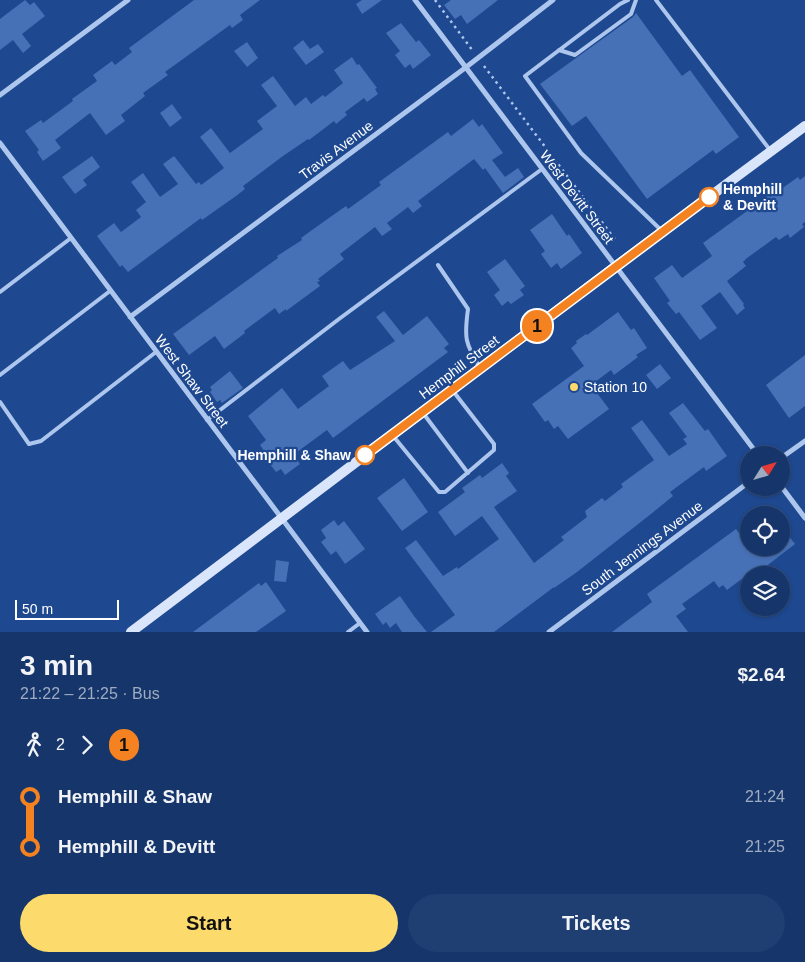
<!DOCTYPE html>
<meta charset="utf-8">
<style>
body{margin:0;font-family:Arial,sans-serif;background:#1f3e71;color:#f1f3f6;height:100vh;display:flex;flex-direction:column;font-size:19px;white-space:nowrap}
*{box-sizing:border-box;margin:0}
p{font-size:16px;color:#9eabc1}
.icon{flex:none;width:28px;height:28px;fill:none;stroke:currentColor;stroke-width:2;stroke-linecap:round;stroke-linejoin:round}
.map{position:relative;height:632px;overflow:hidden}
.sheet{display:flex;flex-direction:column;background:#16366b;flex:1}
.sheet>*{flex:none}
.badge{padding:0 10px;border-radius:16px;font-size:18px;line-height:32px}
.needle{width:32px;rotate:53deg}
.tools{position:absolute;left:740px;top:446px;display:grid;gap:10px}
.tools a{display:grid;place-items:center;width:50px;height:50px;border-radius:50%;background:#16366b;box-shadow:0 1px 4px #0004,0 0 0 1px #35507e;font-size:25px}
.scale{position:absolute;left:15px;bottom:12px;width:104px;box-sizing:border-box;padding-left:5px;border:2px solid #fff;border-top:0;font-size:14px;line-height:18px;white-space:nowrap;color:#fff;-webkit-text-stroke:4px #1e488f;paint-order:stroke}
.map>.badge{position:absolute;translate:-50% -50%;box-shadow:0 0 0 2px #fff}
.legs{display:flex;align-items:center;gap:8px;height:55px;padding:0 20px;font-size:16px}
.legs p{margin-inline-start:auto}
.headline{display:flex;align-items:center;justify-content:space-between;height:85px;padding:0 20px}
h1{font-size:28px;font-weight:600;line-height:38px}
.primary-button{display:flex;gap:10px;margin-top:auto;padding:10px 20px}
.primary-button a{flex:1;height:58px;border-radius:30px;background:#fcdb6c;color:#111;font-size:20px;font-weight:600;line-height:58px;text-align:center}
.primary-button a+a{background:#1f3e71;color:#f1f3f6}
ul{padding:0 20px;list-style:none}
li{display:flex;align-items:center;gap:18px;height:50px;font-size:19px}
li i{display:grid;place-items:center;width:8px;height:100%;margin:0 6px;background:currentColor}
li i::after{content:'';width:12px;height:12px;margin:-6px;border:4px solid;border-radius:50%;background:#16366b}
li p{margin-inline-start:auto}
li:first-child i{background:linear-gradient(#0000 50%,currentColor 0)}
li:last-child i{background:linear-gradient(currentColor 50%,#0000 0)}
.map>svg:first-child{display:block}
.building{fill:#4771b6}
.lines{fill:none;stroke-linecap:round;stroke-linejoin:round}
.path{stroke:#adc6ed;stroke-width:2.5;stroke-dasharray:2.5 4;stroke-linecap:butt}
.lane{stroke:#adc6ed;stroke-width:4}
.street{stroke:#adc6ed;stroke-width:5}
.secondary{stroke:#d9e5fa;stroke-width:10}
.line-1-casing{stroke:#fff;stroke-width:11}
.line-1{stroke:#f58220;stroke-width:8}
.stop-1-dot{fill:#fff;stroke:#f58220;stroke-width:2.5}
.poi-dot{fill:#fcdb6c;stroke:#1e488f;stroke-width:2}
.labels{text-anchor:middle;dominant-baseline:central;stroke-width:4.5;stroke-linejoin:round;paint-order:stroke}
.street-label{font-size:14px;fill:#fff;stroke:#1e488f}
.stop-label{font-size:14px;font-weight:bold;fill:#fff;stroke:#1e488f;text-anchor:start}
.poi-label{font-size:14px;fill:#fff;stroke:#1e488f;text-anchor:start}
</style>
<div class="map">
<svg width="805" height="632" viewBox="0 0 805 632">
<rect width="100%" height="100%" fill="#1e488f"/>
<path class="building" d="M25 0 30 5 34 2 45 16 22 34 31 46 23 53 13 40 0 50V19Z
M194 0H260L240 15 243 20 232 28 230 25 165 72 168 75 143 93 145 96 121 115 125 121 106 135 90 113 55 140 61 148 43 161 37 152 39 150 25 131 41 120 43 123 73 101 72 99 97 81 93 75 112 61 115 65 132 52 129 48Z
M362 0H382L362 14 356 4Z
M451 0H498L467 24 461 15 455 19 444 5Z
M636 13 682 76 690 70 739 137 716 154 713 150 647 199 586 116 572 126 540 84 633 17Z
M401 23 416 42 419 40 431 55 413 69 410 64 405 68 395 55 400 51 386 33Z
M303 40 310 49 318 44 324 52 306 65 293 48Z
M247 42 258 58 247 67 234 51Z
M352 57 357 65 359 64 377 88 375 89 378 94 367 102 364 98 345 112 347 115 336 124 334 121 309 140 308 139 283 156 243 186 245 189 236 196 202 220 201 218 128 272 122 265 120 267 97 236 114 223 121 232 141 217 136 210 146 202 131 182 143 173 160 197 178 184 163 164 174 156 196 184 199 182 201 185 224 168 200 137 211 128 230 153 263 129 257 121 277 106 261 85 273 76 295 106 306 97 311 104 323 95 325 97 343 83 334 70Z
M172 104 182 118 170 127 160 113Z
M473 119 479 127 482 124 503 153 492 160 505 177 518 168 524 177 503 193 485 168 483 170 474 159 418 201 422 206 413 213 408 207 387 223 392 229 382 236 375 227 340 254 344 259 318 279 320 281 317 282 320 286 286 311V309L279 314 275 308 244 331 245 333 224 349 215 336 189 355 173 334 278 258 277 256 302 240 301 238 319 225 346 206 348 209 381 185 379 182 448 132 451 136Z
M92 156 100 167 83 180 87 185 75 194 62 177Z
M805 176V222L802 224 804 227 790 238 788 234 779 240 776 237 747 258 743 262 746 266 727 281 744 304 743 305 745 308 737 315 720 292 701 306 717 328 700 340 679 312 676 314 667 303 670 301 654 278 672 265 682 278 712 256 703 243 769 195 770 197 798 177 800 180Z
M552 214 567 236 569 234 582 253 561 269 557 263 551 268 541 254 545 251 530 230Z
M505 259 525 286 520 290 524 295 511 304 508 301 502 306 494 295 500 290 487 272Z
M384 311 403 335 427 316 449 344 444 348 448 352 333 438 327 430 293 455 300 464 285 475 281 469 276 472 262 454 265 452 260 445 266 440 248 416 282 388 298 409 329 386 322 376 343 361 350 370 395 341 376 317Z
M618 312 631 330 634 328 647 348 636 355 638 357 614 375 611 370 591 385 609 409 568 439 558 426 554 429 548 420 545 422 532 404 584 366 571 348 577 343 576 341 586 334 587 335Z
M805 355V406L789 418 766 385Z
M660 364 671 378 657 389 646 375Z
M230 371 243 388 222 403 220 400 217 402 210 392 212 390 210 387Z
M683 403 705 431 708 429 727 456 706 471 704 467 670 492 673 496 651 514 577 572 554 588V587L494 632H431L455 615 405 548 416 540 443 576 457 567 458 569 499 539 482 516 455 536 438 512 465 492 462 488 480 475 482 478 502 463 509 473 506 476 517 491 494 507 534 563 564 540 561 537 587 517 585 511 602 498 605 501 623 487 621 484 654 460 631 428 642 420 669 456 687 444 683 439 687 437 669 413Z
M404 478 428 512 402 531 377 498Z
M334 520 338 526 344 521 365 549 345 564 336 551 331 555 321 542 326 538 321 530Z
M781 526 795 544 755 575H747L727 590 723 585 719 588 714 581 682 604 686 609 676 616 688 632H612L652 602 647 594 736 529 739 533 744 529 749 535V548H781Z
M276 560 289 562 286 582 274 581Z
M266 582 286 611 256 632H193L259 583 261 586Z
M400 596 414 616 427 632H402L396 623 390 628 386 622 383 625 375 614Z"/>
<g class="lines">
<path class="path" d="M435 0 473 51
M484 66 617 242"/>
<path class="lane" d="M628 0 620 4 525 76 581 153 661 230
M656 0 770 150
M559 50 575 55 631 14 636 0
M438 265 468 309C464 338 465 343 480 368
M0 292 71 238
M0 375 110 291
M0 402 29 444 41 441 156 352
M423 413 468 473
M207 420 339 319 542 169
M394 437 439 492H445L494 450V444L453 391
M348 632 360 623"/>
<path class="street" d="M415 0 758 455
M0 95 128 0
M0 143 367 632
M130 317 465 68 553 0
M781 458 805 441
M781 486 805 518
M549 632 749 482"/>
<path class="secondary" d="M131 632 616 266 805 126"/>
</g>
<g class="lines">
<defs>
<path id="line-1" d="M365 455 709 197"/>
</defs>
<use href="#line-1" class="line-1-casing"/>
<use href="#line-1" class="line-1"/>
</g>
<g class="stop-1-dot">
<circle cx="709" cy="197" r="9"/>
<circle cx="365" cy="455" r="9"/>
</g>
<circle class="poi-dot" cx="574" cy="387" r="5"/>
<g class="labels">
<g class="street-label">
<text transform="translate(336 150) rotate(-37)">Travis Avenue</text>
<text transform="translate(577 197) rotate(53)">West Devitt Street</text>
<text transform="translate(459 367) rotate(-37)">Hemphill Street</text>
<text transform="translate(192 381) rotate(53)">West Shaw Street</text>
<text transform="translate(642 548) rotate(-37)">South Jennings Avenue</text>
</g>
<g class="stop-label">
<text x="723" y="189">Hemphill<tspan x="723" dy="16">&amp; Devitt</tspan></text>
<text x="351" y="455" text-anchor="end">Hemphill &amp; Shaw</text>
</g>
<g class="poi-label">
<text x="584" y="387">Station 10</text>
</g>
</g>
</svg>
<div class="tools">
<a><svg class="needle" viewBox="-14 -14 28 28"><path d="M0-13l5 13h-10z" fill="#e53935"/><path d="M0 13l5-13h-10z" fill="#9eabc1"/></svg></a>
<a><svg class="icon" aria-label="locate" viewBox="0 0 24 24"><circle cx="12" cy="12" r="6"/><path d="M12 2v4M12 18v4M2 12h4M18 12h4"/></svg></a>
<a><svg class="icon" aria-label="layers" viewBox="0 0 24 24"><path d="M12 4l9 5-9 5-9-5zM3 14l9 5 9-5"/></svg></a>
</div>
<div class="scale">50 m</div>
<b class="badge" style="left:537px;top:326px;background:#f58220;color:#111">1</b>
</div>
<section class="sheet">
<div class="headline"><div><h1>3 min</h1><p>21:22 – 21:25 · Bus</p></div><b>$2.64</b></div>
<div class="legs"><svg class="icon" aria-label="walk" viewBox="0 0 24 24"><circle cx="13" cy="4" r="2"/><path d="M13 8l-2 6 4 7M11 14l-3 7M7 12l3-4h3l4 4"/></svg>2<svg class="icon" aria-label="forward" viewBox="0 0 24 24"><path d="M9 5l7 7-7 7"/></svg><b class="badge" style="background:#f58220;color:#111">1</b></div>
<ul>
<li><i style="color:#f58220"></i><b>Hemphill &amp; Shaw</b><p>21:24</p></li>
<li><i style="color:#f58220"></i><b>Hemphill &amp; Devitt</b><p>21:25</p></li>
</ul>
<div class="primary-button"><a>Start</a><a>Tickets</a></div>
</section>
